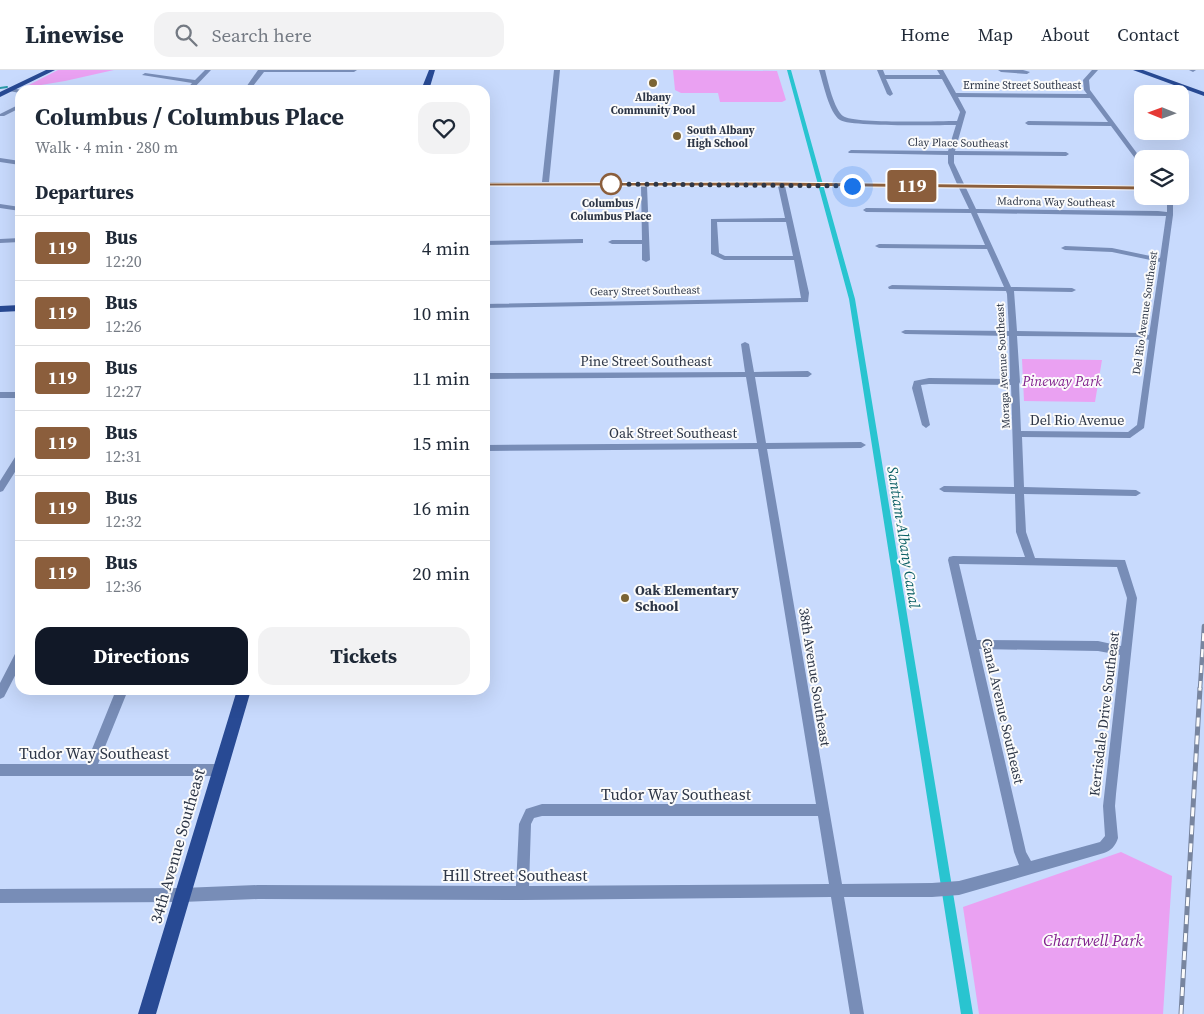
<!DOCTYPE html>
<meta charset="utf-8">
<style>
body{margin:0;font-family:"Source Serif 4",serif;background:#f2f2f3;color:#1f2937;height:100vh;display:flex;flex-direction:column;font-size:19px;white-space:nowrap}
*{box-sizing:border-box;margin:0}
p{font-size:16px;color:#747a83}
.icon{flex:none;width:28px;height:28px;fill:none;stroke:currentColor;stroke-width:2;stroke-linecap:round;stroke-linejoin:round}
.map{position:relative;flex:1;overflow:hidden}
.side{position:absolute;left:15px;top:15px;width:475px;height:610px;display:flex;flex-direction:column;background:#fff;border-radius:15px;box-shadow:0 5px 20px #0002}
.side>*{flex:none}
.badge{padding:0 10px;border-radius:4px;font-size:18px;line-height:32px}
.needle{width:32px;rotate:271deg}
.buttons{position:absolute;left:1134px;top:15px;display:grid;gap:10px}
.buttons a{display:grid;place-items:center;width:55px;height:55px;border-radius:10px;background:#fff;box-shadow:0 5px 20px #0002;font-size:25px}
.you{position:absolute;width:25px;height:25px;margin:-12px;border:4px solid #fff;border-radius:50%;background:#1a73e8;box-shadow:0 0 0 8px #1a73e833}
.map>.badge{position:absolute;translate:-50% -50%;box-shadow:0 0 0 2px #fff}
h2{padding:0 20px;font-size:19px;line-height:45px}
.round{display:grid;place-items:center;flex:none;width:52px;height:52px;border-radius:15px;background:#f2f2f3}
.summary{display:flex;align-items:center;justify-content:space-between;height:85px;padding:0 20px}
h1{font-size:24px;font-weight:700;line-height:38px}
.cta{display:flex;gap:10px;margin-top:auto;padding:10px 20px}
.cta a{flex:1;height:58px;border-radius:15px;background:#111827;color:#fff;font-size:20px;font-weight:700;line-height:58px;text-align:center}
.cta a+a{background:#f2f2f3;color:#1f2937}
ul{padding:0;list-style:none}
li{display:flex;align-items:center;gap:15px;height:65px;padding:0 20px;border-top:1px solid #e0e1e3}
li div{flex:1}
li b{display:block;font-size:19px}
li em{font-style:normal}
li .badge{min-width:55px;font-weight:700;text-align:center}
header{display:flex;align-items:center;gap:30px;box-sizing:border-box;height:70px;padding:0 25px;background:#fff;border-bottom:1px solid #e0e1e3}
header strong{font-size:24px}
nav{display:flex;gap:28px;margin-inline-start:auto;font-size:18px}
.search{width:350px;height:45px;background:#f2f2f3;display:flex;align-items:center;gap:12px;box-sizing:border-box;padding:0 18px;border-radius:15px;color:#747a83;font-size:19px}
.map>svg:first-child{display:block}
.green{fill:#eaa1f2}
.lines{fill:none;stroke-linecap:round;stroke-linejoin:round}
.stream{stroke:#2a99a7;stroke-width:2}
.canal{fill:#29c4d0;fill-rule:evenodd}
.minor{fill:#788db7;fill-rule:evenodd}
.major{fill:#284a94;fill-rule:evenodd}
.rail-far1-casing{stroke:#78859f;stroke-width:4.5}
.rail-casing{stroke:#78859f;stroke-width:5}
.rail-far1{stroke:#fbfbfb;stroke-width:2.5;stroke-dasharray:8;stroke-linecap:butt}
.rail{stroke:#fbfbfb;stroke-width:3;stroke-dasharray:9;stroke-linecap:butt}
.line{fill:#8b5e3c;stroke:#fff}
.walk{stroke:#2d3647;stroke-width:5;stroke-dasharray:0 9}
.poi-dot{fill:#7b6434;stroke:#fbfbfb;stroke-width:2}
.stop-dot{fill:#fff;stroke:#8b5e3c;stroke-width:2.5}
.labels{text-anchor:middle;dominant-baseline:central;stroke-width:4;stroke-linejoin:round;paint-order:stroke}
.far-street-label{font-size:11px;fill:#2d3647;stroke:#fbfbfb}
.far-poi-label{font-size:11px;font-weight:bold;fill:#2d3647;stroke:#fbfbfb}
.far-stop-label{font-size:11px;font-weight:bold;fill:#2d3647;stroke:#fbfbfb}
.street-label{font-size:14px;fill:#2d3647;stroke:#fbfbfb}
.park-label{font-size:14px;font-style:italic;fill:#83228e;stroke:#fbfbfb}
.poi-label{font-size:14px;font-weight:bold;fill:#2d3647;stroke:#fbfbfb;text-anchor:start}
.water-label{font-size:15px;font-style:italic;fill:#0d6066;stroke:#fbfbfb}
.near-street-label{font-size:16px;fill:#2d3647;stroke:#fbfbfb}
.near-park-label{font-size:16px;font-style:italic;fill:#83228e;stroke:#fbfbfb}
</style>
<header>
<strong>Linewise</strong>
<div class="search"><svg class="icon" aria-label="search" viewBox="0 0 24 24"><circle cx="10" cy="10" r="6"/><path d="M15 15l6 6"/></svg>Search here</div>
<nav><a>Home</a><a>Map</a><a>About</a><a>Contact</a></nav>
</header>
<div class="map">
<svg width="1204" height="944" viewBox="0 0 1204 944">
<rect width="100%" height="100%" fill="#c8dafd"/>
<path class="green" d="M58 0H114L65 11 23 18Z
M673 0 777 1 786 30 782 32H720L718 23H681L675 20Z
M1022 289 1102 290 1095 332 1024 331Z
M1121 782 1172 806 1163 944H979L963 837Z"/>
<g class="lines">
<path class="stream" d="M0 18 7 17"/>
<path class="canal" d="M787 0H791L855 229 973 944H961L849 229Z"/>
<path class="minor" d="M205 0H211L192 20H186L192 13 142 5 145 3 195 10Z
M258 0H357L354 2H264L250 20H244Z
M554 0H560L549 112 957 114 948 93V85L849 83 848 82 851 80 948 81 956 55C937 55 851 57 840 50 829 43 823 12 819 0H825C828 12 834 39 843 46 853 54 939 51 957 51L960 42 942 9H886L893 24 890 26 887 24 877 0H883L885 5H940L937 0H943L956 23 1087 24 1084 20 1083 10 1092 0H1098L1089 10 1090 20 1142 90V96L1140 95 1111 56 1028 55 1025 53 1028 51 1108 52 1090 28 958 27 966 42 955 81 1066 82 1069 84 1066 86 954 85V93L964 114 1142 116V120L966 118 976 139 1158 141 1167 142V131L1163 126H1170L1173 131V145L1144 358 1130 368 1022 367 1024 417 1136 420 1141 423 1136 426 1024 424 1026 462 1035 488 1125 490 1137 528 1116 724 1115 736 1118 768C1116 775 1111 781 1104 783L959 825 932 827H844L864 944H850L831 827 522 830 258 829 182 832 0 833V819L182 818 258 815 516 816 519 754 526 739 542 734H816L758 379 485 381V375L757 373 746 307 485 309V303L745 302 741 274 745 272 749 274 754 302 808 301 812 304 808 307H755L766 373 861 372 866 375 861 378 767 379 842 814 932 813 959 811 1019 795 1014 782 948 490 949 487 953 486 1025 487 1016 462 1015 424 944 422 939 419 944 416 1014 417 1011 315 929 314 921 315 930 355 926 358 922 355 912 318 914 311 929 308 1010 309 1009 266 905 264 901 262 905 260 1009 261 1007 224 1006 221 889 219 888 217 892 215 1004 217 987 179 879 178 875 176 879 174 985 175 971 143 866 142 863 140 866 138 969 139 959 118 785 116 809 223 808 232 485 238V234L801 228 794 190H724L711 184V149L785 148 778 116H647L650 190 646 192 642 190V174H612L608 172 612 170H642L641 116H485V112H542ZM977 143 1166 146 1160 188 1112 178 1065 176 1061 178 1065 180 1112 182 1160 192 1149 265 1139 263 1017 261 1014 221 1072 222 1076 220 1072 218 1011 217ZM717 152H786L793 186H725L719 183ZM1017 266 1139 267 1149 270 1137 355 1128 362 1021 361 1019 314 1020 312ZM959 494 1117 497 1127 528 1121 576 1098 571 977 570ZM979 579 1098 581 1120 585 1103 736 1105 766 1100 772 1031 791 1026 782ZM542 746H818L829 814 529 816 531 754 534 748Z
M998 0H1023L1030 2 1027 4 1001 2Z
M1189 0H1196L1193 2Z
M11 18 22 20H20V23L9 21 8 20Z
M20 34V38L4 46H0V44Z
M0 88 20 91V95L0 92Z
M0 134 20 137V141L0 138Z
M20 168V172L0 173V169Z
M580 169H583V173L485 175V171Z
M0 322H20V328H0Z
M20 383V394L3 421 0 422V411L17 384Z
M20 580V596L4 627 0 629V613L16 582Z
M116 620H128L98 694H219L223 696 225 700 223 704 219 706H0V694H86Z"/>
<path class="major" d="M46 0H55L0 27V22Z
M429 0H435L429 20H421Z
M1133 0H1143L1204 22V26Z
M20 235V241L0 242V236Z
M237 620H251L156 944H138Z"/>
<defs>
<path id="rail-far1" d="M1200 619 1204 556"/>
<path id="rail" d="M1181 944 1200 618"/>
</defs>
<use href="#rail-far1" class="rail-far1-casing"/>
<use href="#rail" class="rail-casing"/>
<use href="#rail-far1" class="rail-far1"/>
<use href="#rail" class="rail"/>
</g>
<path class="line" d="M776 112 1142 116 1146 118 1142 120 776 116H485L482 114 485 113Z"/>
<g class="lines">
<path class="walk" d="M611 114 852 116"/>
</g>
<g class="poi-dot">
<circle cx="653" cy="13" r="5"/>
<circle cx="677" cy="66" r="5"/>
<circle cx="625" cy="528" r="5"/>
</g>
<circle class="stop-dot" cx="611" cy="114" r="10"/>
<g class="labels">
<g class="far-street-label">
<text x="1022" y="15">Ermine Street Southeast</text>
<text transform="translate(958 73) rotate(1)">Clay Place Southeast</text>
<text transform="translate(1056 132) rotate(1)">Madrona Way Southeast</text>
<text transform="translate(645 221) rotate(-1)">Geary Street Southeast</text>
<text transform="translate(1145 243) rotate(-82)">Del Rio Avenue Southeast</text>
<text transform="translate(1003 296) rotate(-93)">Moraga Avenue Southeast</text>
</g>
<g class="far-poi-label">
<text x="653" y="27">Albany<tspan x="653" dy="13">Community Pool</tspan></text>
<text x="687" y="60" text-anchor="start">South Albany<tspan x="687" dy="13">High School</tspan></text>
</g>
<g class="far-stop-label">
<text x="611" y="133">Columbus /<tspan x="611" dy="13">Columbus Place</tspan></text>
</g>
<g class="street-label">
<text x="646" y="291">Pine Street Southeast</text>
<text x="1077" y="350">Del Rio Avenue</text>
<text x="673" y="363">Oak Street Southeast</text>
<text transform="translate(815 607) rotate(81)">38th Avenue Southeast</text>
<text transform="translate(1003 641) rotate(77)">Canal Avenue Southeast</text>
<text transform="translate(1104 644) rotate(-83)">Kerrisdale Drive Southeast</text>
</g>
<g class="park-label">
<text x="1062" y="311">Pineway Park</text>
</g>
<g class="poi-label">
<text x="635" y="520">Oak Elementary<tspan x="635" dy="16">School</tspan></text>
</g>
<g class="water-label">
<text transform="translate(904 467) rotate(81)">Santiam-Albany Canal</text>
</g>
<g class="near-street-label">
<text x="94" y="683">Tudor Way Southeast</text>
<text x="676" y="724">Tudor Way Southeast</text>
<text transform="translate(177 776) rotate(-74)">34th Avenue Southeast</text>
<text x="515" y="805">Hill Street Southeast</text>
</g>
<g class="near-park-label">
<text x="1093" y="870">Chartwell Park</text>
</g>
</g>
</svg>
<div class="buttons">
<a><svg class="needle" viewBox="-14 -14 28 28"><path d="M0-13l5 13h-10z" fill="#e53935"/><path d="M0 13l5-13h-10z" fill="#747a83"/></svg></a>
<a><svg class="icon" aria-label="layers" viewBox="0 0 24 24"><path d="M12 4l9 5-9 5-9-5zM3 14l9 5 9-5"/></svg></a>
</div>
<div class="you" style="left:852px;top:116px"></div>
<b class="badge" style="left:912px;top:116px;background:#8b5e3c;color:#fff">119</b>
<section class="side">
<div class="summary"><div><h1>Columbus / Columbus Place</h1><p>Walk · 4 min · 280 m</p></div><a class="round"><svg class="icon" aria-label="heart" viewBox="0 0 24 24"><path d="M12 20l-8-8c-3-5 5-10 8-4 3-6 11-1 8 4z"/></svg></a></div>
<h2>Departures</h2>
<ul>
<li><span class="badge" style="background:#8b5e3c;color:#fff">119</span><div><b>Bus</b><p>12:20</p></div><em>4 min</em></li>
<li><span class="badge" style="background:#8b5e3c;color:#fff">119</span><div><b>Bus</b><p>12:26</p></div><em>10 min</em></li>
<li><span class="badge" style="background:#8b5e3c;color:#fff">119</span><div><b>Bus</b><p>12:27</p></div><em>11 min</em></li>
<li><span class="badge" style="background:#8b5e3c;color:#fff">119</span><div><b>Bus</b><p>12:31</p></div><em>15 min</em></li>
<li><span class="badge" style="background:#8b5e3c;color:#fff">119</span><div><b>Bus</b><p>12:32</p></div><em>16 min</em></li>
<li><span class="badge" style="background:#8b5e3c;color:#fff">119</span><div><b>Bus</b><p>12:36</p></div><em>20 min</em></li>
</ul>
<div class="cta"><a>Directions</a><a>Tickets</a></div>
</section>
</div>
